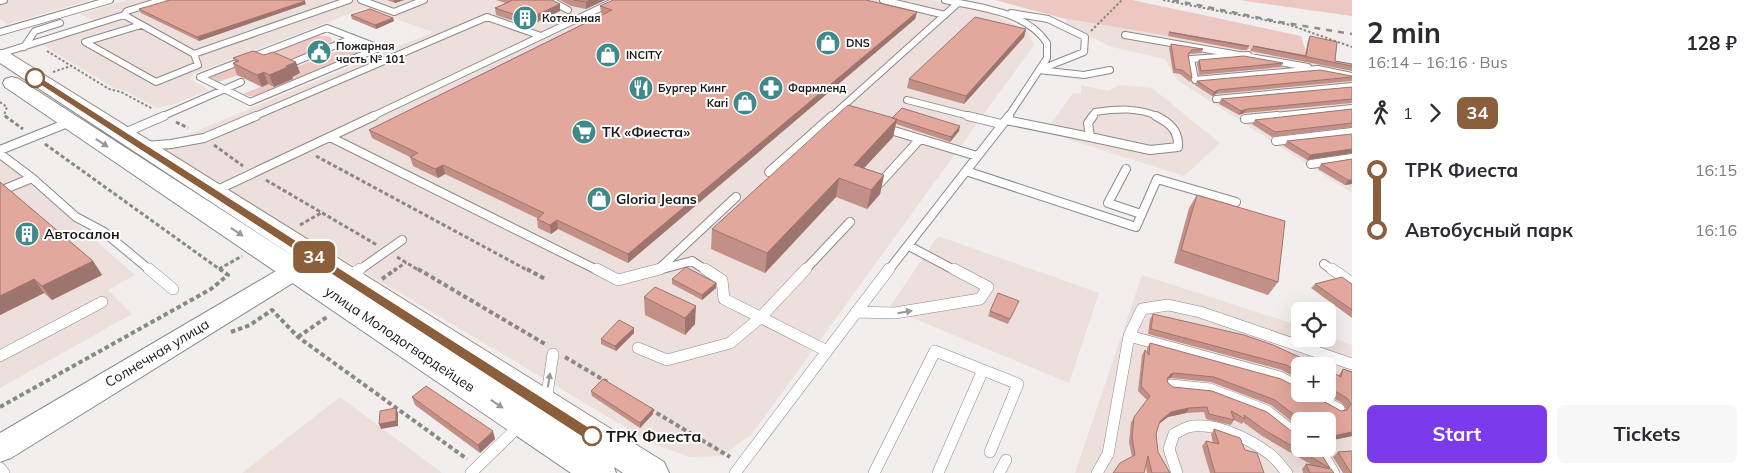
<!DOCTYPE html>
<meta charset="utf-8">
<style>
body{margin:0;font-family:Mulish,sans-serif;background:#f7f7f7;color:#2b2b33;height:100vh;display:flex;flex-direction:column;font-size:19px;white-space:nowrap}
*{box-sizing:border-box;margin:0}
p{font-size:16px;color:#7c7c81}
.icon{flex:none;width:28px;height:28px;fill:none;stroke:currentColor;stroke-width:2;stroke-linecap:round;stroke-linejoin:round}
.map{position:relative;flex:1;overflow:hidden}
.details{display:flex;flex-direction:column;background:#fff;width:400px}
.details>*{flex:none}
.badge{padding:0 10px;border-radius:8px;font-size:18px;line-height:32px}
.tools{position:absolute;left:1291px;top:302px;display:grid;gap:10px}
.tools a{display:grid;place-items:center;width:45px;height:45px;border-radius:8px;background:#fff;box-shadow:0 5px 20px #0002;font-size:25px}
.map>.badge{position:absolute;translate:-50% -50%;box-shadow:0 0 0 2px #fff}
.legs{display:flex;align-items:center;gap:8px;height:55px;padding:0 15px;font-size:16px}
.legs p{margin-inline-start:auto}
.head{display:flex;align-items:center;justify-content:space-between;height:85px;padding:0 15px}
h1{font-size:28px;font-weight:700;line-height:38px}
.button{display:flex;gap:10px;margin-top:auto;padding:10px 15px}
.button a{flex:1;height:58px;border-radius:8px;background:#7c3aed;color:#fff;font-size:20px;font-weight:700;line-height:58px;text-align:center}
.button a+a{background:#f7f7f7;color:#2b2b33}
ul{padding:0 15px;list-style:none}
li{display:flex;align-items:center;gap:18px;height:60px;font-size:19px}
li i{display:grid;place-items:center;width:8px;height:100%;margin:0 6px;background:currentColor}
li i::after{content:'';width:12px;height:12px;margin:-6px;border:4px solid;border-radius:50%;background:#fff}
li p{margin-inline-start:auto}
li:first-child i{background:linear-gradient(#0000 50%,currentColor 0)}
li:last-child i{background:linear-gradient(currentColor 50%,#0000 0)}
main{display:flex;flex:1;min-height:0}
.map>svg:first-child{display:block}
.built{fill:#ecdfdc;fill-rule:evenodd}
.green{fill:#edc7c1}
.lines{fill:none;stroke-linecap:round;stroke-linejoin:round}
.service-far2-casing{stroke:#8d8989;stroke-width:8}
.service-far1-casing{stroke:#8d8989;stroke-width:10}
.service-casing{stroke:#8d8989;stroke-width:12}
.tertiary-casing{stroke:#8d8989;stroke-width:2}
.secondary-casing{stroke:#8d8989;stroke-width:2}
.path-far2{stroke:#8a8887;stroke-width:2;stroke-dasharray:2.5 2;stroke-linecap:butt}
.path-far1{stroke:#8a8887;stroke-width:3;stroke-dasharray:4 2.5;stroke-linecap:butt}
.path{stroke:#8a8887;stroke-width:4;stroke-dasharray:4.5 3;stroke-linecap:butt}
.service-far2{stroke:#fff;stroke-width:6}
.service-far1{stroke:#fff;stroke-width:8}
.service{stroke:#fff;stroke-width:11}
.tertiary{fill:#fff;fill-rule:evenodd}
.secondary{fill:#fff;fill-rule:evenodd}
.rail{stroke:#8f8d8c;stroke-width:2.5;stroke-dasharray:6 6;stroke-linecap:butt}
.wall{fill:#c29087}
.shaded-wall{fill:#9e756e}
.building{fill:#e2a79d;stroke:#9e756e}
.oneway{fill:#989898}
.line-1{fill:#8b5e3c;stroke:#fff}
.stop-1-dot{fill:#fff;stroke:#8b5e3c;stroke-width:2.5}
.labels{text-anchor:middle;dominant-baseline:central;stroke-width:4;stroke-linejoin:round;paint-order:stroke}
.far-poi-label{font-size:11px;font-weight:bold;fill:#1b1a19;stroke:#fff;text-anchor:start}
.poi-label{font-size:14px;font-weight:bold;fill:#1b1a19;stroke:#fff;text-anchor:start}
.street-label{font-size:14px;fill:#1b1a19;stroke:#fff}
.near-stop-label{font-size:16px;font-weight:bold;fill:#1b1a19;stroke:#fff;text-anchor:start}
</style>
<main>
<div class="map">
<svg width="1352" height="473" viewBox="0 0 1352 473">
<rect width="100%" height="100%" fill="#f2eeed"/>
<path class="built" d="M0 0H90L8 24 0 19Z
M127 0H932L984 11 1008 21 1027 31 1034 45 752 434 722 456 689 457 652 443 156 148 433 32 365 8 195 73 190 79 209 90 174 104 157 108 127 92 112 87 41 44 103 25 80 14Z
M1066 16 1352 68V193L1177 80 1165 59 1112 47 1066 26Z
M1081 85 1108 91 1120 85 1152 88 1220 143 1184 176 1045 132 1073 93 1081 94Z
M0 157 135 275 108 290 132 314 0 388Z
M938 236 1099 293 1069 383 889 308Z
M1142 275 1300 326V339H1328V336L1352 345V473H1075ZM1300 366H1328V394H1300ZM1300 421H1328V449H1300Z
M340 397 442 473H242Z"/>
<path class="green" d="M995 0H1132L1301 36 1308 59 1062 18Z
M1239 0H1352V16Z
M315 35 331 37 332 41C297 61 256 68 218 82L211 78 212 75Z
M351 46H362L367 49V51L259 96H249L243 94 268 84 275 87 293 80 290 77 299 73 291 69Z"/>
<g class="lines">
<defs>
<path id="service-far2" d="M361 0 394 12 424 0
M550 0 568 10
M883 0 945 15
M945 0C980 8 1026 11 1047 43V58L1008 117
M0 1 4 0
M1011 13 1048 19 1085 37 1084 52 1039 70 1084 75 1110 70
M124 15 194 54 349 0
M141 25 85 42 156 82 198 65 194 54
M327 28 379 48 250 102 200 77Z
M0 32 110 0
M1125 35 1308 67
M24 47 35 31 60 23
M0 54 124 15 127 11 163 0
M1248 55 1191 59 1195 80 1318 69 1352 76
M292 63 353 38
M1216 99 1352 86
M907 100 973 117
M161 117 241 82
M253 117 487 17 541 36
M371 117 617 0
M831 117 958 3
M1092 117 1095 112C1117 109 1138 107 1159 117
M1265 117 1352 108"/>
<path id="service-far1" d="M968 116 1001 124
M1245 119 1277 116
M1006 120 1090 137
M884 128 977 156
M122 134 164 116
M330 137 599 271
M1090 137 1150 150 1178 147C1179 131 1170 123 1156 116
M1090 137 1088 123 1093 116
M1276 141 1352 132
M145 146 171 144 204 138 256 116
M0 150 70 122
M0 154 32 178 76 217 104 232 151 271
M1311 164 1352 158
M1126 169 1108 203 1141 214
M966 171 1136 227 1157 179 1236 202
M769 172 832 116
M880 183 920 139
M0 191 32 178
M213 192 374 116
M909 246 956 271
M1324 264 1334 271
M660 268 736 197
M358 271 402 240
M655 271 692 261 707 271
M804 271 850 222
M888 271 1009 116"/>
<path id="service" d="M149 269 173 289
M597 269 618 280 660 269
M705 269 722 280 724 299 827 351
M1332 269 1352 283
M349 277 360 269
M856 312 895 313 980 299 988 287 954 269
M1129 336 1280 377 1300 388
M638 348 667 360 730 343 760 318 806 269
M0 356 102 302
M1171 385 1210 389 1267 411 1300 437
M1311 394 1339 409
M546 401 553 354
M1315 449 1322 453 1334 473
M0 468 4 473
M471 473 520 425
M735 473 889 269
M874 473 935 351 1018 384 990 452
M938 473 983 370
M999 473 1006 460
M1097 473 1108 454 1129 336 1142 309 1168 305 1200 312 1352 364
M1177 473 1169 449 1174 434C1178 432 1183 429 1188 427 1215 421 1250 439 1271 455 1277 460 1282 467 1287 473"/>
<path id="tertiary" d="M296 262 304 264 308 270 304 276 11 458 0 462V433L288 264Z"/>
<path id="secondary" d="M0 50 6 51 664 462 669 473H623L614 467 616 473H571L5 87 3 83 5 79 12 77 19 79 307 265 0 63Z"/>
</defs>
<use href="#service-far2" class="service-far2-casing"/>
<use href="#service-far1" class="service-far1-casing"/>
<use href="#service" class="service-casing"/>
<use href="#tertiary" class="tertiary-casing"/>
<use href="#secondary" class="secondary-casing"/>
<path class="path-far2" d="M1163 0 1290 25 1352 47
M1091 31 1122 0
M47 51 109 89 121 92 153 109
M53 72 71 66
M0 102 7 107 4 115 7 117"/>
<path class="path-far1" d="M5 116 23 129
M176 122 188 128
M45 144 222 271
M214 145 243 166
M316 156 529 271
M266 180 377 245
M300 225 321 213
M397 257 420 271
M219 269 242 256
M394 271 406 262"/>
<path class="path" d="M418 269 545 344
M527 269 545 279
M382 279 396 269
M231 332 250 325 272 310 298 337 467 459
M298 337 327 317
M565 357 607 382
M0 407 211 289 228 275 220 269
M650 409 730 457"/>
<use href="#service-far2" class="service-far2"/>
<use href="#service-far1" class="service-far1"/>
<use href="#service" class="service"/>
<use href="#tertiary" class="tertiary"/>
<use href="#secondary" class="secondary"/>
<path class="rail" d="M1173 0 1280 22 1352 34"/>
</g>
<path class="wall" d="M387 0H404L395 3Z
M496 0H552L560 4V11L529 26 496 15 495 8 506 3Z
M560 0H605L586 9 571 6Z
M306 4 199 41 141 13 139 9Z
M600 6 917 12 915 19 628 263 558 229 551 234 538 228 537 218 445 174 438 178 413 166 410 157 372 138 369 130 603 14 601 13Z
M351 15 393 18 394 21 376 29 352 19Z
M1026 29 1024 37 964 104 907 88 909 79Z
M1169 32 1249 46 1247 50H1242L1168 36Z
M1310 36 1335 61 1352 64V71L1250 51 1253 46 1305 55 1308 40Z
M1171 44 1203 49 1201 53 1190 54 1188 56 1192 78 1190 82 1180 74 1173 73 1169 48Z
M233 58 300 73 292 77 293 79 274 87 268 84 262 87 237 75 233 63 235 62Z
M1199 60 1283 63 1281 67 1199 75 1197 64Z
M1352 76V81L1216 94 1212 96 1195 85 1197 81Z
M1352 87V103L1244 113 1239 115 1219 104 1221 99Z
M1352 109V127L1272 137 1252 124 1255 120Z
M892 118 959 131 950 142 896 124 893 137 864 168 884 175 880 194 867 209 836 197 765 273 711 249 712 229Z
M1352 134V153L1307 160 1284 146 1287 141Z
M1352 159V184L1345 185 1318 169 1321 164Z
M0 182 93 261 102 275 52 300 44 293 0 315Z
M1197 195 1278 282 1268 295 1174 263 1189 208Z
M672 279 716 283V288L702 300 672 284Z
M1315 284H1352V318L1311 288Z
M655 287 695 324 685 335 645 315 644 297Z
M1019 301 1008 324 988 316 990 311Z
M1153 314 1300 366V380L1282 370 1148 334 1150 319Z
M634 328V333L616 351 601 344V339Z
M1150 343 1312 395 1341 411 1345 410 1346 409 1342 403 1326 394H1328V370L1338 376 1343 369 1352 372V436L1328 441V421H1300V428L1271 405 1211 382 1171 378 1167 379 1168 383 1173 387 1212 391 1318 454 1330 468V469L1334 473H1303L1302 469 1306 464 1312 465 1262 436 1243 422 1242 424 1234 420 1231 425 1206 419 1204 412 1186 413 1168 417 1159 424 1156 434 1158 452 1170 473H1147L1146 466 1132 457 1129 442 1131 422 1147 400 1138 391 1142 355 1145 350 1147 352V348Z
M591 391 653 414 640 428 592 396Z
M412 397 495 439 480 453 415 405Z
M1214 429 1245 450 1264 473H1210L1202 446 1206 441 1213 443 1211 434Z
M1338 452 1352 473H1343L1333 457Z"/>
<path class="shaded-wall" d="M394 0H404L395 3Z
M590 0H605L586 9V2Z
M305 1 306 4 199 41 197 37Z
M560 4V11L529 26 528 19Z
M917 12 915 19 628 263V254Z
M393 18 394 21 376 29 375 25Z
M1026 29 1024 37 964 104 966 96Z
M296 62 300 73 292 77 293 79 274 87 269 75 286 66Z
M264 72 268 84 262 87 257 75Z
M1218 90 1216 94 1212 96 1214 92Z
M1247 109 1244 113 1239 115 1241 111Z
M897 119 893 137 850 183 854 165Z
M960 126 959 131 950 142 951 137Z
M1352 149V153L1307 160 1310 155Z
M443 165 445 174 438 178 435 169Z
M884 175 880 194 867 209 871 190Z
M839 178 836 197 765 273 767 253Z
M1348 180H1352V184L1345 185Z
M557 220 558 229 551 234 550 225Z
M93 261 102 275 52 300 42 286Z
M34 279 44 293 0 315V296Z
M716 283V288L702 300V295Z
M696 306 695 324 685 335V318Z
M634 328V333L616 351 615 346Z
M1174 373 1171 378 1168 379 1171 374Z
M396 408 398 413V426L381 429 379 424Z
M1189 408 1186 413 1168 417 1156 426 1160 421 1171 412Z
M653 409V414L640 428V423Z
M493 431 495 439 480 453 478 445Z
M1352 432V436L1328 441V437Z"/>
<path class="building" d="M170 0H303L305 1 197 37 139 9Z
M513 0H552L560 4 528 19 495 8Z
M574 0H590L586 2Z
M613 0H866L917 12 628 254 557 220 550 225 537 219 544 213 443 165 435 169 410 157 418 153 369 130 612 10 600 6Z
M370 9 393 18 375 25 351 15Z
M975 17 1026 29 966 96 909 79Z
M1169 32 1249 46H1244Z
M1310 36 1337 42 1335 61 1352 64V66L1253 46 1306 56Z
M1171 44 1203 49 1192 50 1188 54 1192 78 1182 70 1175 69Z
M253 51 264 55 273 52 296 62 286 66 288 67 269 75 264 72 257 75 233 63 239 61 233 58Z
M1244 56 1283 63 1201 71 1199 60Z
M1320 70 1352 76V77L1218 90 1214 92 1197 81Z
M1352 87V99L1247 109 1241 111 1221 99Z
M848 105 897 119 854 165 884 175 871 190 839 178 767 253 712 229Z
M902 108 960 126 951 137 892 118Z
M1352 109V123L1275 132 1255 120Z
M1352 134V149L1310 155 1287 141Z
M1352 159V180H1348L1321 164Z
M0 182 93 261 42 286 34 279 0 296Z
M1197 195 1285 221 1278 282 1181 250Z
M686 267 716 283 702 295 672 279Z
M1342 277 1352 284V310L1315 284Z
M655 287 696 306 685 318 644 297Z
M998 293 1019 301 1010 319 990 311Z
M1153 314 1244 335 1273 345 1319 366H1300V373L1286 365 1151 329Z
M619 320 634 328 615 346 601 339Z
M1150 343 1281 379 1300 389V394H1311L1312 395 1341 411 1347 410 1351 404 1347 398 1328 387V370L1341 377 1343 369 1352 372V432L1328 437V421H1302L1275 400 1214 377 1174 373 1171 374 1167 379 1168 383 1173 387 1212 391 1267 412 1300 438V449H1314L1318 454H1321L1330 468 1266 431 1244 415 1245 419 1231 411 1234 420 1209 414 1207 407 1189 408 1171 412 1160 421 1156 434 1158 452 1170 473H1152L1148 456 1144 473H1113L1120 463 1135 455 1132 437 1134 417 1150 396 1141 386 1145 350 1149 355Z
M603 379 653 409 640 423 591 391Z
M426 386 493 431 478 445 412 397Z
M396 408V421L379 424 380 411Z
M1214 429 1240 438 1245 450 1257 453 1264 473H1215L1206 441 1219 444Z
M1352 451V473H1351L1338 452Z
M1306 464 1331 469 1334 473H1310Z"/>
<defs><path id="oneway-solid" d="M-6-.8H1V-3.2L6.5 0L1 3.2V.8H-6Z" transform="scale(1.25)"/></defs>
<g class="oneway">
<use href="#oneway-solid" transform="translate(102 143) rotate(33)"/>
<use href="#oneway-solid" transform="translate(237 232) rotate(33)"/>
<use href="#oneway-solid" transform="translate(905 312) rotate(-10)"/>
<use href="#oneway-solid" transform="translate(549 380) rotate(-81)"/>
<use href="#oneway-solid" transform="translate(497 404) rotate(34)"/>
</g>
<path class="line-1" d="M33 76H38L596 432 598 436 596 440 592 442 587 440 33 80Z"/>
<defs>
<symbol id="building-disc" viewBox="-11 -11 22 22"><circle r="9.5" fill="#408989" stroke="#fff"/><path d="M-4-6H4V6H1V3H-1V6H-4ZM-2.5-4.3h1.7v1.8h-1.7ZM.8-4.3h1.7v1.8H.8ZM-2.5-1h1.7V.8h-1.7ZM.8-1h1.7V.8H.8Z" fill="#fff"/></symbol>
<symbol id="shop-disc" viewBox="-11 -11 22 22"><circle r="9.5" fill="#408989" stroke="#fff"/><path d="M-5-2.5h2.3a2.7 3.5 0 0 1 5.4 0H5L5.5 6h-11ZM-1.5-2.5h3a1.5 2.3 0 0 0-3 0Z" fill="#fff"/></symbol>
<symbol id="civic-disc" viewBox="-11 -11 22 22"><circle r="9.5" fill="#408989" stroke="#fff"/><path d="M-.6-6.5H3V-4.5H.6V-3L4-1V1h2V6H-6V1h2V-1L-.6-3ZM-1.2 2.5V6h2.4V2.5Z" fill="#fff"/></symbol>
<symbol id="restaurant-disc" viewBox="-11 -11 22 22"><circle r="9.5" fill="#408989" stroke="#fff"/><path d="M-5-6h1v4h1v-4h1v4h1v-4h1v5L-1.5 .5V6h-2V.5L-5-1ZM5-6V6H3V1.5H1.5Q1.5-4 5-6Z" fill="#fff"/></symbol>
<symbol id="pharmacy-disc" viewBox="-11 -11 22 22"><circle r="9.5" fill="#408989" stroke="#fff"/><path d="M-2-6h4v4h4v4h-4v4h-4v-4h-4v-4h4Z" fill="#fff"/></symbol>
<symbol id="supermarket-disc" viewBox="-11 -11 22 22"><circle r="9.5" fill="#408989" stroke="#fff"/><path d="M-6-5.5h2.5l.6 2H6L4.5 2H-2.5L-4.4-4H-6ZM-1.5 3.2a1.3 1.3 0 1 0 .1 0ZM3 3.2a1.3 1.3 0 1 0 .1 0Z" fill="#fff"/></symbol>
</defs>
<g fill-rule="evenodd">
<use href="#building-disc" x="511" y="4" width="28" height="28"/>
<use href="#shop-disc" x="814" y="29" width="28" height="28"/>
<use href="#civic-disc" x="305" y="38" width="28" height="28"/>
<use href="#shop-disc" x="594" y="41" width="28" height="28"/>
<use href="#restaurant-disc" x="627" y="74" width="28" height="28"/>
<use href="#pharmacy-disc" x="757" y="74" width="28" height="28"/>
<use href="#shop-disc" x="731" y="89" width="28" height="28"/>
<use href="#supermarket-disc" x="570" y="118" width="28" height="28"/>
<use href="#shop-disc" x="585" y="185" width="28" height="28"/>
<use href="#building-disc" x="13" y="220" width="28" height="28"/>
</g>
<g class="stop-1-dot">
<circle cx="35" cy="78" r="9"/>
<circle cx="592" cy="436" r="9"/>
</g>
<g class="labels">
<g class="far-poi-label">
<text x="542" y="18">Котельная</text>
<text x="846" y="43">DNS</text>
<text x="336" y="46">Пожарная<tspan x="336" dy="13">часть № 101</tspan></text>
<text x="626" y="55">INCITY</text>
<text x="658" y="88">Бургер Кинг</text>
<text x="788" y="88">Фармленд</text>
<text x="728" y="103" text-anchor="end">Kari</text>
</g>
<g class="poi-label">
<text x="602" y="132">ТК «Фиеста»</text>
<text x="616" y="199">Gloria Jeans</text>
<text x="44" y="234">Автосалон</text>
</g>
<g class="street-label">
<text transform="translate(400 339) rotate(34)">улица Молодогвардейцев</text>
<text transform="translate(157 353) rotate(-31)">Солнечная улица</text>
</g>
<g class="near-stop-label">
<text x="606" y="436">ТРК Фиеста</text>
</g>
</g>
</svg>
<div class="tools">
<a><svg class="icon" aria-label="locate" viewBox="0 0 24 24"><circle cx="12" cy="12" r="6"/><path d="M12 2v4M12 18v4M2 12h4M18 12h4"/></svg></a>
<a>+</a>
<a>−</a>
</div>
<b class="badge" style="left:314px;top:257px;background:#8b5e3c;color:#fff">34</b>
</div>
<section class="details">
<div class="head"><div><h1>2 min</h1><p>16:14 – 16:16 · Bus</p></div><b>128 ₽</b></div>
<div class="legs"><svg class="icon" aria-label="walk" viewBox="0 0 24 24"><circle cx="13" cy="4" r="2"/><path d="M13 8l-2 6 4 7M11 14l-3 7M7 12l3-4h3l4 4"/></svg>1<svg class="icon" aria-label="forward" viewBox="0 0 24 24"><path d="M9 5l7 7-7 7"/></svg><b class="badge" style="background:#8b5e3c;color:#fff">34</b></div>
<ul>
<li><i style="color:#8b5e3c"></i><b>ТРК Фиеста</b><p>16:15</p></li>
<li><i style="color:#8b5e3c"></i><b>Автобусный парк</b><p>16:16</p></li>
</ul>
<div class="button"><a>Start</a><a>Tickets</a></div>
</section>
</main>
